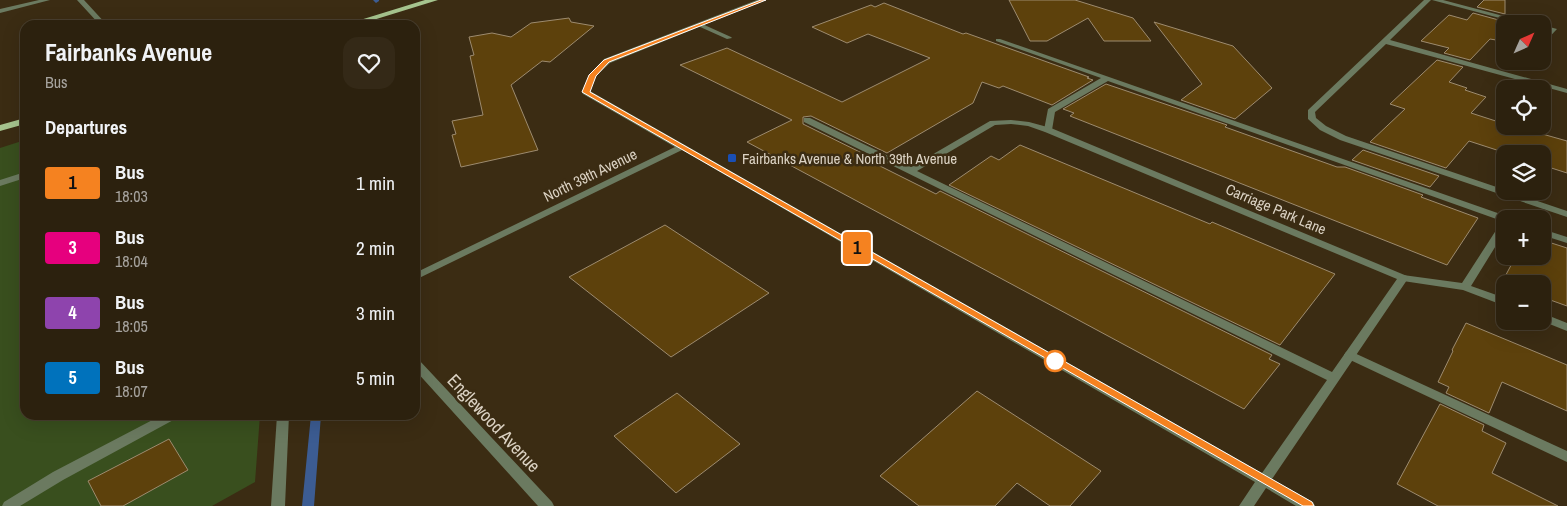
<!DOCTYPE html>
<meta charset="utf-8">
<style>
body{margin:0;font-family:"Archivo Narrow",sans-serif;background:#342917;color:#f1f3f6;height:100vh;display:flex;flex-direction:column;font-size:19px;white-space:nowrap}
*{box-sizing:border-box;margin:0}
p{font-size:16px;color:#a6a39e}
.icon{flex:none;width:28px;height:28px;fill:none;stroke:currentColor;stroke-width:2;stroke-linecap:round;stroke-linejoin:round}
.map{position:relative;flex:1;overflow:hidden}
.drawer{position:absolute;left:20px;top:20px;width:400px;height:400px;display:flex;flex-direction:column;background:#2c210e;border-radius:15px;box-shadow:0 5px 20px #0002,0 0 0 1px #483e2e}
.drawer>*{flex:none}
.badge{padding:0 10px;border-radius:4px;font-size:18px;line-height:32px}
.needle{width:32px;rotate:45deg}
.fabs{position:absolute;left:1496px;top:15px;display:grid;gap:10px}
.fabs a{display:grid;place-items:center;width:55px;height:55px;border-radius:10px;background:#2c210e;box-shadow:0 5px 20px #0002,0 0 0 1px #483e2e;font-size:25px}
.map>.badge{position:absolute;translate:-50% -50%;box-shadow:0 0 0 2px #fff}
h2{padding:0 25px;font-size:19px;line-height:45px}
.round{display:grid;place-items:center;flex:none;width:52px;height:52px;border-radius:15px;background:#342917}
.head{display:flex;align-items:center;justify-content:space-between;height:85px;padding:0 25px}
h1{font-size:24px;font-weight:700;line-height:38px}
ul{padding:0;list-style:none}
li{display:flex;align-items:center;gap:15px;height:65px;padding:0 25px}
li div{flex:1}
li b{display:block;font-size:19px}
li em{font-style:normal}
li .badge{min-width:55px;font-weight:700;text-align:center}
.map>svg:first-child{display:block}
.green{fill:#394f1e}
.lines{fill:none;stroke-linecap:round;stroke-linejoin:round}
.stream{fill:#3c5c92;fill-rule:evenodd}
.building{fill:#5d410c;stroke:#9d8b6f}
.service{fill:#6b7a60;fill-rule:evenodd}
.minor{fill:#6b7a60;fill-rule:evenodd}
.tertiary{fill:#6b7a60;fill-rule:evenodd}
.primary{fill:#a6c48e;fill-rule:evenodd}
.line{fill:#f58220;stroke:#fff}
.transit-dot{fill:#1a4fb4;stroke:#3b2c13;stroke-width:2}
.stop-dot{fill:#fff;stroke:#f58220;stroke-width:2.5}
.labels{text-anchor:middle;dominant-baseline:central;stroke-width:5;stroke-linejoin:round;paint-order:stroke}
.poi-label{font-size:15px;fill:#dbd2c3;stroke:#3b2c13;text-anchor:start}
.street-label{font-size:15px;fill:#dbd2c3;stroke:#3b2c13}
.near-street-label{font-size:18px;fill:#dbd2c3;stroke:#3b2c13}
</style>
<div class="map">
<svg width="1567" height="506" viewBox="0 0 1567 506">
<rect width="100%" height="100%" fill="#3b2c13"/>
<path class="green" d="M25 140V415H260L255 482 212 506H0V148Z"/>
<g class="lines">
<path class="stream" d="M373 0H379V1L376 3Z
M311 415H321L314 506H302Z"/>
</g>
<path class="building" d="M1009 0H1075L1133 18 1151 41H1104L1088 18 1047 41H1030Z
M1484 0H1505V14L1477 7Z
M884 3 963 34 966 33 1089 77 1087 78 1093 80 1052 105 1003 86 999 88 982 82 973 103 887 153 811 116 803 117V124L876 160 872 162 936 194 940 191 1272 355 1269 359 1280 364 1244 409 747 142 792 120 680 65 727 48 842 102 930 58 868 34 847 43 812 27 871 5 875 7Z
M1473 13 1506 22 1505 30 1496 40 1490 39 1470 60 1444 53 1449 48 1421 41 1449 15 1467 20Z
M569 18 571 22 594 26 550 62 542 61 511 85 538 150 461 167 452 135 456 134 452 121 483 115 470 56 474 55 469 37 492 33 511 37 531 23Z
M1154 22 1233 46 1272 88 1235 119 1181 100 1202 84Z
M1437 60 1463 67 1449 82 1467 88 1465 90 1486 97 1471 113 1505 124V126H1514L1567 141V173L1542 165V154H1509L1469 141 1446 168 1370 142 1405 109 1390 104Z
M1106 84 1227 125 1225 127 1337 167H1345L1423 195 1421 197 1478 218 1447 265 1070 116 1074 113 1063 109Z
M1020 145 1210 224 1212 222 1335 274 1280 345 949 185 991 156 999 160Z
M1363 150 1439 176 1430 187 1352 160Z
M665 225 769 293 671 357 569 277Z
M1542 240 1567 248V306L1542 297V284H1501L1516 256H1542Z
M1466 323 1567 365V411L1502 382 1489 413 1446 393 1449 387 1438 382 1453 351 1452 350Z
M977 391 1101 471 1070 506H1050L1017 483 995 506H919L880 476Z
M677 393 740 444 676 493 614 436Z
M1440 404 1484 425 1482 431 1506 443 1492 473 1558 506H1438L1397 484Z
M169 439 188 470 123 506H101L88 481Z"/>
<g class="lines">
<path class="service" d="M39 0H50L0 13V9Z
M1424 0H1431L1390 40 1567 89V93L1386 44 1315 112 1316 118 1326 126 1346 136 1567 211V217L1340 140 1320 130 1308 119V110Z
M1432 0H1443L1534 24H1522Z
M700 23 731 37 732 38 727 39 698 26 697 25Z
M1542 25 1557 29 1542 45V38L1549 30 1542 29Z
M996 39H1000L1509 217 1511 219H1505V231L1471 286 1505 298V306L1463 290 1403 281 1398 278 1403 275 1462 283 1502 221 1108 81 1055 112 1052 130 1048 132H1045L1044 130 1048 109 1101 78 996 41Z
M1524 61H1531L1528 67H1525L1521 65Z
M25 172V178L0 186V180Z
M1542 229 1567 237V243L1542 235Z
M1542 313 1567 323V331L1542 321Z
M1350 351 1567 451V462L1346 358 1344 355 1346 352Z
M162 415H179L177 418 63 480 20 506H2L4 502 53 472Z"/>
<path class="minor" d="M757 0H766L610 63 596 76 590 91 1262 473 1327 380 804 122V118H810L911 167 990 121 1011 120 1029 122 1051 128 1407 276 1408 278 1407 280 1272 479 1313 502 1315 506H1296L1266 488 1254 506H1239L1255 482 682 150 415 280V273L675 147 583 94 582 92 589 75 604 59ZM1011 124 1028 126 1045 132 1397 279 1332 372 917 171 995 125Z
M277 415H289L285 506H271Z"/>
<path class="tertiary" d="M77 0H84L107 25H100Z
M415 359 419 360 552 502 554 506H538L415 370Z"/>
<path class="primary" d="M425 0H438L357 25H344Z
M25 118V124L0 131V125Z"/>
</g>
<path class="line" d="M761 0H766L609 62 596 76 590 92 1312 502 1314 506H1303L582 92 589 75 604 60Z"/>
<rect class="transit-dot" x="727" y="153" width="10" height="10" rx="2.5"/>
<circle class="stop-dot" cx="1055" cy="361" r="10"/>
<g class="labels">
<g class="poi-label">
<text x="742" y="158">Fairbanks Avenue &amp; North 39th Avenue</text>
</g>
<g class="street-label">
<text transform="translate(590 175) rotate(-26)">North 39th Avenue</text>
<text transform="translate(1276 209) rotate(23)">Carriage Park Lane</text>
</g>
<g class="near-street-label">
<text transform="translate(494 423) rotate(47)">Englewood Avenue</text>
</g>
</g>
</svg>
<div class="fabs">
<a><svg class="needle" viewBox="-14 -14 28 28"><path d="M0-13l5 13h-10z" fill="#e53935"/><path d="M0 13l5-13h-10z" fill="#a6a39e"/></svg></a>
<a><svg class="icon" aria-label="locate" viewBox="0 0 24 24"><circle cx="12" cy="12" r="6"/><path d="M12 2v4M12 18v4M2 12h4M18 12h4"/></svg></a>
<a><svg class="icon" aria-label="layers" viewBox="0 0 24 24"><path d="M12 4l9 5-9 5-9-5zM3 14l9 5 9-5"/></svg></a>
<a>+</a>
<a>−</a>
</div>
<b class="badge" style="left:857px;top:248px;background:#f58220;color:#111">1</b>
<section class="drawer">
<div class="head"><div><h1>Fairbanks Avenue</h1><p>Bus</p></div><a class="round"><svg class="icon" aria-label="heart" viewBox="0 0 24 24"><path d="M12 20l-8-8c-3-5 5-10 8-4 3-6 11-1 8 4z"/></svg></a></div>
<h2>Departures</h2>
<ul>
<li><span class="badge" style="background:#f58220;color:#111">1</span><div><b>Bus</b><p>18:03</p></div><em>1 min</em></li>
<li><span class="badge" style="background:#e6007e;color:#fff">3</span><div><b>Bus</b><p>18:04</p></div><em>2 min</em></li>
<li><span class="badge" style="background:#8e44ad;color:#fff">4</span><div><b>Bus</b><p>18:05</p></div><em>3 min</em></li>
<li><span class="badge" style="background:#0072bc;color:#fff">5</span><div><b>Bus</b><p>18:07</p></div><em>5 min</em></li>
</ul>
</section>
</div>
